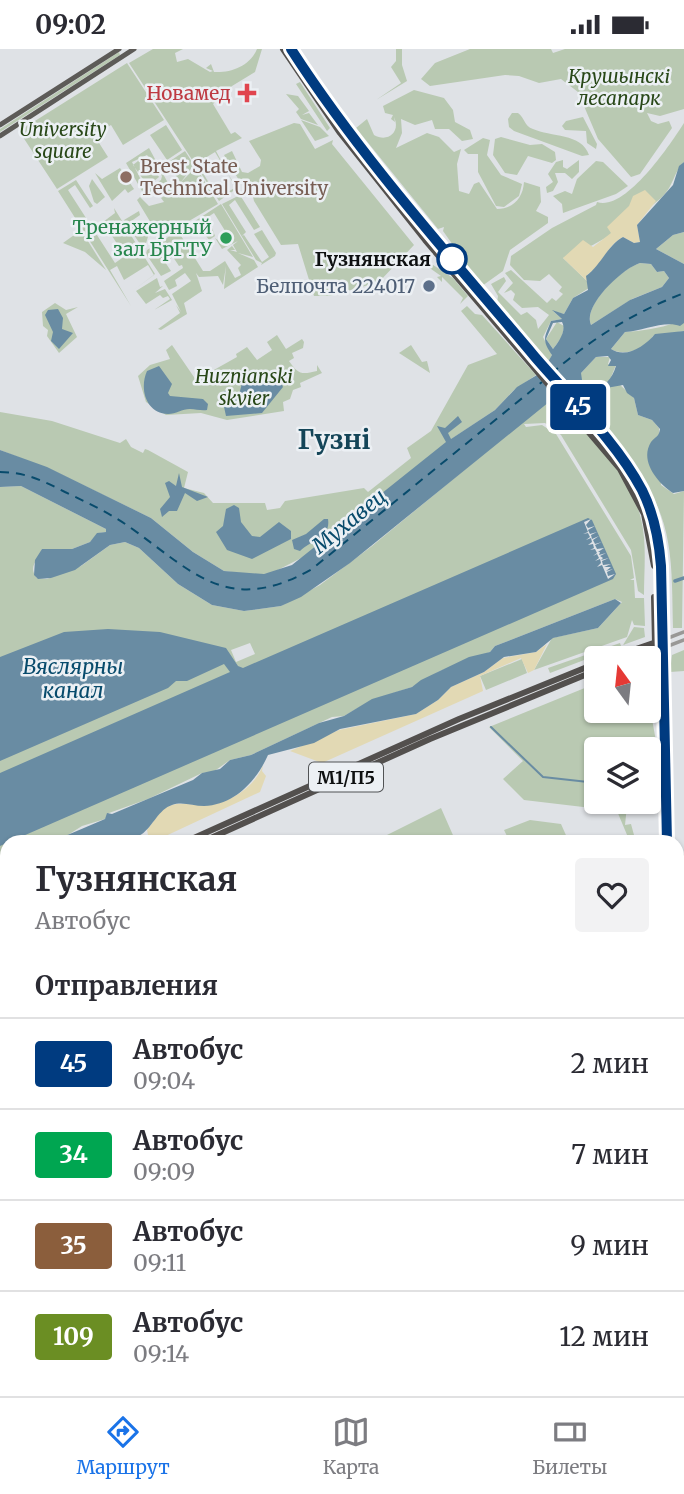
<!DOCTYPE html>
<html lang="ru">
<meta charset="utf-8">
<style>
body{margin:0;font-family:Merriweather,serif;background:#f2f2f3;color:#2b2b33;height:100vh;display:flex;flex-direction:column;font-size:26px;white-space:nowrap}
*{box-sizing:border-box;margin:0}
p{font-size:23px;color:#7c7c81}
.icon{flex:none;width:38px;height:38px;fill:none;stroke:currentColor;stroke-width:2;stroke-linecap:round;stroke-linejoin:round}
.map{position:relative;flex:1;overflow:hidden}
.details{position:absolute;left:0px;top:786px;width:684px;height:562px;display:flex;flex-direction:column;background:#fff;border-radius:21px 21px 0 0;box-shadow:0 2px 5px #0004}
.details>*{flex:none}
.badge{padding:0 14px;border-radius:5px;font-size:24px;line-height:46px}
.needle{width:46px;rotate:345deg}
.buttons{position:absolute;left:584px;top:597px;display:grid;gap:14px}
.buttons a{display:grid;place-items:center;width:77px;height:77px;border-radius:7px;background:#fff;box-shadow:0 2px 5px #0004;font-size:35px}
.map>.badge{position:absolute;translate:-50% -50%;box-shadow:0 0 0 4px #fff}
h2{padding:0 35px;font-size:26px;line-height:63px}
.round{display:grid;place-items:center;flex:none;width:74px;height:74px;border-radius:7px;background:#f2f2f3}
.head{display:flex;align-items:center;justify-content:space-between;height:119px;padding:0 35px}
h1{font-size:33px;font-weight:700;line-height:52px}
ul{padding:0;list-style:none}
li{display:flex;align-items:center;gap:21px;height:91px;padding:0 35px;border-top:2px solid #e1e1e2}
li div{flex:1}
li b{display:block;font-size:26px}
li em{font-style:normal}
li .badge{min-width:77px;font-weight:700;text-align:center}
.status{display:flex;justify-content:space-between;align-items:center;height:49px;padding:0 35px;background:#fff;direction:ltr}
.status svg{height:19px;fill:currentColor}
.dock{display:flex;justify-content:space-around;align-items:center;height:98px;border-top:2px solid #e1e1e2;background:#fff;font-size:19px;color:#7c7c81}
.dock a{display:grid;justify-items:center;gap:4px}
.dock .active{color:#1a73e8}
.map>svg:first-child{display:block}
.green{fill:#b9c9b2;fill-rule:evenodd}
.sand{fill:#e2d9b4}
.water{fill:#698ca3;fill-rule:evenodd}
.pier{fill:#dfe2e6}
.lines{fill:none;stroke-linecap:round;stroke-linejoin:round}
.stream{stroke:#698ca3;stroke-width:2}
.canal{stroke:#698ca3;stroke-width:3.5}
.ferry{stroke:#084b6c;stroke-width:2;stroke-dasharray:9 7;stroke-linecap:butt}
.tertiary{stroke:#999896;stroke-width:3.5}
.secondary{stroke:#767472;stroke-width:4.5}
.primary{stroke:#5d5b58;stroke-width:5}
.trunk{stroke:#53504e;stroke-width:6}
.line-casing{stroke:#fff;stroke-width:16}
.line{stroke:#003b80;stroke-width:10}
.health-dot{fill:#e0444e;stroke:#ecf0f4;stroke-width:2.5}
.education-dot{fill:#8d6e63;stroke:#ecf0f4;stroke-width:2.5}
.leisure-dot{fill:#2e9e5b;stroke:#ecf0f4;stroke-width:2.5}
.stop-dot{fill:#fff;stroke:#003b80;stroke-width:3.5}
.service-dot{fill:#5c6f8a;stroke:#ecf0f4;stroke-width:2.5}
.labels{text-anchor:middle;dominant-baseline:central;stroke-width:5;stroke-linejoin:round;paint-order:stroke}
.shield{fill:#ecf0f4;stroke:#515355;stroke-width:2}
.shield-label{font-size:18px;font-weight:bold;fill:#0e1011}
.park-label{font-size:19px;font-style:italic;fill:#294818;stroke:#ecf0f4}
.health-label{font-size:19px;fill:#be3a42;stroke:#ecf0f4;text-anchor:end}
.education-label{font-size:19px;fill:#785e54;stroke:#ecf0f4;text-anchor:start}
.leisure-label{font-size:19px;fill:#27864d;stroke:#ecf0f4;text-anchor:end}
.stop-label{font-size:19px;font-weight:bold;fill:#0e1011;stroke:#ecf0f4;text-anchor:end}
.service-label{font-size:19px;fill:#4e5e75;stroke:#ecf0f4;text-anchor:end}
.water-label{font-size:21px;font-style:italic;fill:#084b6c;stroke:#ecf0f4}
.district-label{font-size:26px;font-weight:bold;fill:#144558;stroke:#ecf0f4}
</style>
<div class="status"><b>09:02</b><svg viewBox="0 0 49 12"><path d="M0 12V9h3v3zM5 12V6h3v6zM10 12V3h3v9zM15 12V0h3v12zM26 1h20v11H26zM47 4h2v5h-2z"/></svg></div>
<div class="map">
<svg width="684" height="1347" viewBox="0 0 684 1347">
<rect width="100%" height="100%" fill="#dfe2e6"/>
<path class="green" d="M153 0H183L175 4 177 13 188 10 210 23 213 22 206 19 211 15 214 23C231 24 250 17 257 0H262L255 23 232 37 213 55 231 85 235 83 242 89 216 102 236 140 219 152 129 14ZM215 103 236 138 218 149 197 114Z
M396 0H402V16L407 32 376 51 401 34 391 18 396 12Z
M470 0H551L553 4 565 0H684V60L660 67 647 64 651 72 658 75 669 72 672 79 640 125 631 128 598 90 578 43 561 30 539 34 519 27 505 26 430 37 421 30 435 14Z
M119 3 120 6 0 83V80Z
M127 14 164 71 123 96 111 76 94 86 108 108 57 140 19 82Z
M300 33 330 79 327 82 296 35Z
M414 41 444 49 453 61 455 73 470 81 473 90 462 92 449 80H435L432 71 415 76 401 70 402 84 396 99 427 84 439 88 454 103 461 100 457 115 459 142 469 145 474 135 479 133 497 160C513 160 523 149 524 133L540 138 541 153 536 162 548 168V174L510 201 503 222 482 237 443 182 444 178 438 180 356 79 367 70 374 86C388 94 401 83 394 68L395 73 391 70 393 66 385 64 383 57Z
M286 45 298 47 309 62 302 66 309 64 318 76 301 70 296 63 299 60Z
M518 64C525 69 524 77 533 80 550 88 582 84 589 106L582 107 514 82 509 78 508 70 512 64Z
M583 68 597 95 596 100 587 94 586 82 565 81 562 77 566 72Z
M301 71 320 78 329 87 315 92Z
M294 74 300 75 315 100 333 91 332 95 414 196 379 233 330 247H314L298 195 281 196 254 152 251 139 240 133 224 106 232 102 242 123 248 124 260 117 261 111 249 92Z
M684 74V113C675 120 673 139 661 149 632 174 599 196 563 209L587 232 589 239 573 249 564 265 553 262 562 270 551 272 543 288 552 306 547 316 497 254 498 247 491 235 504 228 506 232 498 243 521 266 527 263 536 271 538 280 549 266 538 258 522 259 513 251 515 245 511 241 504 244 513 234 505 224 511 221 547 254 552 249 556 252 563 245 559 242 562 238 549 225 540 232 524 231 510 216 511 207 552 179 596 156 597 153C625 163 670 96 684 74Z
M166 76 182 101 167 111 150 86Z
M501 88 530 96 542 95 555 103 556 111 552 114 528 107 517 126 505 124 493 106 495 90Z
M483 89 490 91 487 106 501 126 522 135 519 147 504 158 496 157 478 123V105H468L464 101Z
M149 99 168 134 146 148 143 143 161 131 162 127 147 106 132 113 144 137V140L142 142 126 114Z
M185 102 194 116 181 133 196 118 218 155 160 189 137 151 140 148 149 157 164 153 161 149 168 145 166 142 181 134 167 114Z
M143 108 148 109 159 128 148 137 133 116Z
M563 111V118L567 120 579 111V123L572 130 565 124H555L558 133 553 142 547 144 546 138 553 133 548 125 556 113Z
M596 112 603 113 628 137 616 145 563 164 562 155 553 147 565 142 572 145 577 130Z
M120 119 134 140 128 144 125 140 112 152 95 124 102 130Z
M92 130 105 148 97 155 94 153 89 137Z
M76 131 93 157 90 159 75 136 68 141 115 214 125 207 103 173 115 164 114 159 155 225 135 240 154 226 148 216 124 231 117 217 110 221 131 257 58 142Z
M240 146 260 178 254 181 235 151 229 156 246 183 242 187 244 186 262 213 269 208 254 185 262 181 276 204 275 207 261 216 262 214 256 211 222 155Z
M221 155 253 208 238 204 254 211 258 218 224 240 226 217 223 236 218 227 199 228 196 224 202 242 184 254 187 265 161 281 158 280 180 264 176 256 181 263 172 245 191 232 185 224 175 231 177 237 169 241 164 232 183 219 182 216 179 217 173 208 165 213 171 222 161 227 146 205 147 201 178 182 203 222H210L225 212 235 229 241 226 238 219 241 216 227 201 232 197 235 201H230L237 203 233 196 238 192 222 200 215 189 219 192 220 186 227 197 232 193 214 164 208 168 215 187 209 191 195 172Z
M139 162 140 166 130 173 140 187 150 181 144 201 124 171Z
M81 181 106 221 85 203 63 194Z
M684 183V215L656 200 673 186Z
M427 212 453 229 468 247 460 255 463 249 442 228V233L437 228 441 227 424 215Z
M640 214 651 215 657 223 664 222 669 229 662 238 632 250 591 276C582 257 622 219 640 214Z
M157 229 160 238 163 237 155 244 165 240 172 251 154 261 170 250 168 247 163 249 160 246 146 255 136 242Z
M55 254 66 261 78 258 66 265 77 288 59 304 47 287 48 281 43 277 42 263Z
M467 257 475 265 482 266 536 326 514 341 495 361 447 393 305 507 272 524 256 526 224 522 193 503 151 469 56 423 0 401V363L52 372 120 394 126 390 131 398 143 404 145 400 148 401 188 423 184 439 204 444 213 454H265L267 461 280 459 285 452 364 439 368 443 411 409 407 399 431 382 468 316 497 305 461 262Z
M557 273 564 277 562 288 553 300 546 290Z
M674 274H684V282L653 287C646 300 624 308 611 300L625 283C641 282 661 279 674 274Z
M277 286 286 300 302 290 304 293 303 299 292 304 294 309 289 312C298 325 301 326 317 322V316L322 324 300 334 301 338 293 341 290 350 283 353 284 362 227 371 201 364 166 366 146 353 138 327 150 316 170 310 166 301 172 296 196 331 237 308 236 305 247 298 257 311 272 301 267 293Z
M411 296 422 313 427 312 430 324 399 304Z
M596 308H610L608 315 616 316 609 333 603 337 587 340 580 334V325Z
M619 335 634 349 638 366 652 371 659 379 661 436 674 445 684 442 682 579H673C672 551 673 521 668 493 657 428 607 384 566 337L571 336 588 343Z
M554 347C584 383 631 423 641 470 647 494 644 521 644 546L638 542 631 501 561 386 545 374 524 375 526 378 542 376 556 385 631 507 634 529 630 531H634L635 549H644L645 577 634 576 632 571 627 588 534 621 552 589 598 579 622 553 615 550 495 597 490 603 440 622 412 638 372 651 344 667 332 668 251 706 230 711 213 723 202 724 148 750 109 764 105 770 82 777 60 791 7 793V813L0 815V438L21 437 106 480V483L99 484 90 493 72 500H42C39 511 27 517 37 529L47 530 81 517 110 496 125 493 139 499 178 535 212 556 244 562 281 557 320 536 372 497ZM250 594 255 605 236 613 231 601Z
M580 366C633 425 656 458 659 540 659 553 662 572 658 583 657 527 659 472 626 425 615 409 584 380 580 366Z
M634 578 644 579 645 588 623 596Z
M620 594 621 597 550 624 548 619Z
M684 601V622L670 623 672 606Z
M522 610 527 624 486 641 480 627Z
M597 634V662H649V653L660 715 659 746 649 750V700H597V752L631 753V757H627L625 776 631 775 634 786 659 793H630L617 762 524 751 503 730 523 712 489 678Z
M441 759 456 793H374L375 792Z
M530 771 561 775 569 793H510L504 781Z
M677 805H684V892L677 891Z
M153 1341H198L209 1345 227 1341 231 1347H164Z"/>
<path class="sand" d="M645 141 656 152 637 176 640 193 634 194 623 188C606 197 603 216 587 226V232L563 209 583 191 593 198 611 184 607 178 629 157 633 147Z
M547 595 534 621 528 624 521 609 480 627 483 642 322 714 290 702 339 681 416 665 438 651 451 638 484 623 503 609 536 603Z
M263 716 262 722 266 727 260 743 157 791 148 786 147 781C153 774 160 760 169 757 181 752 194 757 207 756 229 755 256 737 263 716Z"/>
<path class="water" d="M684 113V183L673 186 656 200 684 215V274L680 277C665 271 643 282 625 283L611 300C626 310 645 297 655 285L684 282V442L673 444C658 434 639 412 651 393 656 387 659 388 660 380L652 371 638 366 634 349 627 344 623 336 584 343 570 336 350 514 301 548 281 557 244 562 212 556 178 535 139 499 125 493 110 496 75 521 51 529 38 530 34 526 35 511 42 500H72L90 493 97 484 106 483V480L21 437 0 438V401L47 418 151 469 193 503 224 522 264 525 292 516 446 393 437 377 445 379 458 367 462 373 448 384 451 390 495 361 517 338 542 323 552 306C541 290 545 288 551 272L562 270 552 261 564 265 573 249 588 241 586 227C601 216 607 197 623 188L634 194 640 193 637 176 673 136 679 117ZM640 214 651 215 657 223 664 222 669 229 662 238 630 251 591 276C582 257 623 219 640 214ZM553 274 562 273C567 282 558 294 553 300L546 290ZM608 307 611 311 608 317H616C611 333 601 343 583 338L581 324 596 308Z
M58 260 63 269 62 280 73 284 59 300 51 292 53 283 45 266 48 261Z
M159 317 172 335 168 344 170 347 203 350 208 355 207 361C201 362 196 360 190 360 182 360 176 365 168 365 146 364 139 340 147 322Z
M266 323 278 326 283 338 262 364 226 367 221 344 227 341 239 346 242 334Z
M179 424 182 438 208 448 197 452 185 444 177 462H169L162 468 160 460 170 448 165 434 169 432 176 437Z
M234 456 239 459 241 473 252 487 260 488 279 473 291 482V490L252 510 227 501 216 483 223 477 226 460Z
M588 469 592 471 616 525 613 530 0 797V724L230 623 224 615 187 632H176L168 639 0 712V608L64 583 108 580 160 583 226 599 238 617 243 619Z
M324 470H328C331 489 311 491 300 502L294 500 292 491 306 485Z
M615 550 621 554 598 579 553 589 536 603 504 608 484 623 451 638 438 651 416 665 340 680 314 694 268 706C257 731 235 756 204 757 193 757 182 752 172 756 159 760 153 777 142 785 123 799 75 793 51 793L105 770 107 764 112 765 193 731 202 724 220 720 230 711 251 706 319 674 344 667 372 650 412 638 421 631 469 608 490 603 495 597Z
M7 813V844L0 847V815Z"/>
<path class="pier" d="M591 470 586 476 588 479 595 477 588 481 590 485 597 483 591 486 592 490 599 487 593 491 595 495 602 493 595 496 597 500 604 499 598 503H600L599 506 606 504 600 507 603 509 601 511 609 509 602 512 603 516 611 515 604 518H611L606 522 613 520 607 523 608 527 615 525 608 530 602 516 597 518 601 514 600 510 595 512 599 509 597 505 593 507 597 504 595 500 590 501 594 499 593 495 588 496 592 493 591 489 586 491 590 488 588 484 583 485 588 483 584 473Z"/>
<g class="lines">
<path class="stream" d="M491 678 543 728 597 734
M649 740 654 741"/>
<path class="canal" d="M675 532 684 529"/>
<path class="ferry" d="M551 325C592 289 633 264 684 244
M0 423C25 423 44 432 65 443 88 454 110 464 131 479 194 524 229 567 312 520L542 333"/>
<path class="tertiary" d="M663 591 684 583
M663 599 684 591
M677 941 684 944
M677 946 684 948"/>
<path class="secondary" d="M0 1156 7 1153"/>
<path class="primary" d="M0 76 119 0
M0 87 134 0
M663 599 667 793
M655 602 662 716
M0 1254 7 1258
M142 1340 153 1347
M258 1347 273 1340"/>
<path class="trunk" d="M283 0 340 84 425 191 620 420 644 465 654 517
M291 0C385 144 504 271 615 402 668 469 660 519 663 599L633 609
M654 548 655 595
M610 609 662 591
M185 793 459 670 597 614
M202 793 430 690 597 621
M0 877 7 874
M0 885 7 882"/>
</g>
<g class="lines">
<defs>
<path id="line" d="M291 0C362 110 451 208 535 308 571 350 616 392 642 441 654 465 659 491 661 517L667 793"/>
</defs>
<use href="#line" class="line-casing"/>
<use href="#line" class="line"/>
</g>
<path class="health-dot" d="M243.5 33.5h7v7h7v7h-7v7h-7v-7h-7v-7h7z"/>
<circle class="education-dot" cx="126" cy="128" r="7"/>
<circle class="leisure-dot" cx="226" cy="189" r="7"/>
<circle class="stop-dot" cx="452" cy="210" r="14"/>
<circle class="service-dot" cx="429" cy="237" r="7"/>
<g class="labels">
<rect class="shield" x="309" y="713.5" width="74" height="29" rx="5"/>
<g class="shield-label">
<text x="346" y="728">М1/П5</text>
</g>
<g class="park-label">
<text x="619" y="27">Крушынскі<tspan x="619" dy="22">лесапарк</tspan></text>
<text x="63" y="80">University<tspan x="63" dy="22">square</tspan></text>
<text x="244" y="327">Huznianski<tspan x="244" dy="22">skvier</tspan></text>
</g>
<g class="health-label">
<text x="231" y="44">Новамед</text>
</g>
<g class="education-label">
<text x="140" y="117">Brest State<tspan x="140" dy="22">Technical University</tspan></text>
</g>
<g class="leisure-label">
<text x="212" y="178">Тренажерный<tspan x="212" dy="22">зал БрГТУ</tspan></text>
</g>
<g class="stop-label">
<text x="431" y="210">Гузнянская</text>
</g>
<g class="service-label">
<text x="415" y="237">Белпочта 224017</text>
</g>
<g class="water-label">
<text transform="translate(349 472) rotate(-39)">Мухавец</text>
<text x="73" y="617">Вяслярны<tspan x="73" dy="24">канал</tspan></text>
</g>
<g class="district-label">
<text x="334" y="390">Гузні</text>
</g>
</g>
</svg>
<div class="buttons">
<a><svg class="needle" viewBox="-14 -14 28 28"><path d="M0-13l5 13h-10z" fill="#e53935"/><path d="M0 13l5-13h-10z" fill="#7c7c81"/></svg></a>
<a><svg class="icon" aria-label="layers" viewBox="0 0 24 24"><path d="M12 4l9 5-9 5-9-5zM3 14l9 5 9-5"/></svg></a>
</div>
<b class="badge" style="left:578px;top:358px;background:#003b80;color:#fff">45</b>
<section class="details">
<div class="head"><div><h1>Гузнянская</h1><p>Автобус</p></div><a class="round"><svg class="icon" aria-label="heart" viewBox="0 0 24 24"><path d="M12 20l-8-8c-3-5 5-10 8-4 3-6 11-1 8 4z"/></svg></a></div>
<h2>Отправления</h2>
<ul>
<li><span class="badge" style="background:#003b80;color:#fff">45</span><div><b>Автобус</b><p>09:04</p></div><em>2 мин</em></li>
<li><span class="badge" style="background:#00a651;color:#fff">34</span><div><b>Автобус</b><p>09:09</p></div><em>7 мин</em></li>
<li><span class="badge" style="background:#8b5e3c;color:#fff">35</span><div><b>Автобус</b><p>09:11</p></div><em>9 мин</em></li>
<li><span class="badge" style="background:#6b8e23;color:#fff">109</span><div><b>Автобус</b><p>09:14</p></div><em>12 мин</em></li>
</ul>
</section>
</div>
<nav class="dock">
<a class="active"><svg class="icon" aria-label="directions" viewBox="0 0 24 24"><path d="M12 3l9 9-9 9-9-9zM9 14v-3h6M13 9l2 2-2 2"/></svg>Маршрут</a>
<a><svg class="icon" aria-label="map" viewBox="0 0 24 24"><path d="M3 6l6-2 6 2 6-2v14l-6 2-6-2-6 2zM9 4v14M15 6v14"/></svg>Карта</a>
<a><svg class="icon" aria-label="tickets" viewBox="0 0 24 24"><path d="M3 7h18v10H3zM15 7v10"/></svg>Билеты</a>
</nav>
